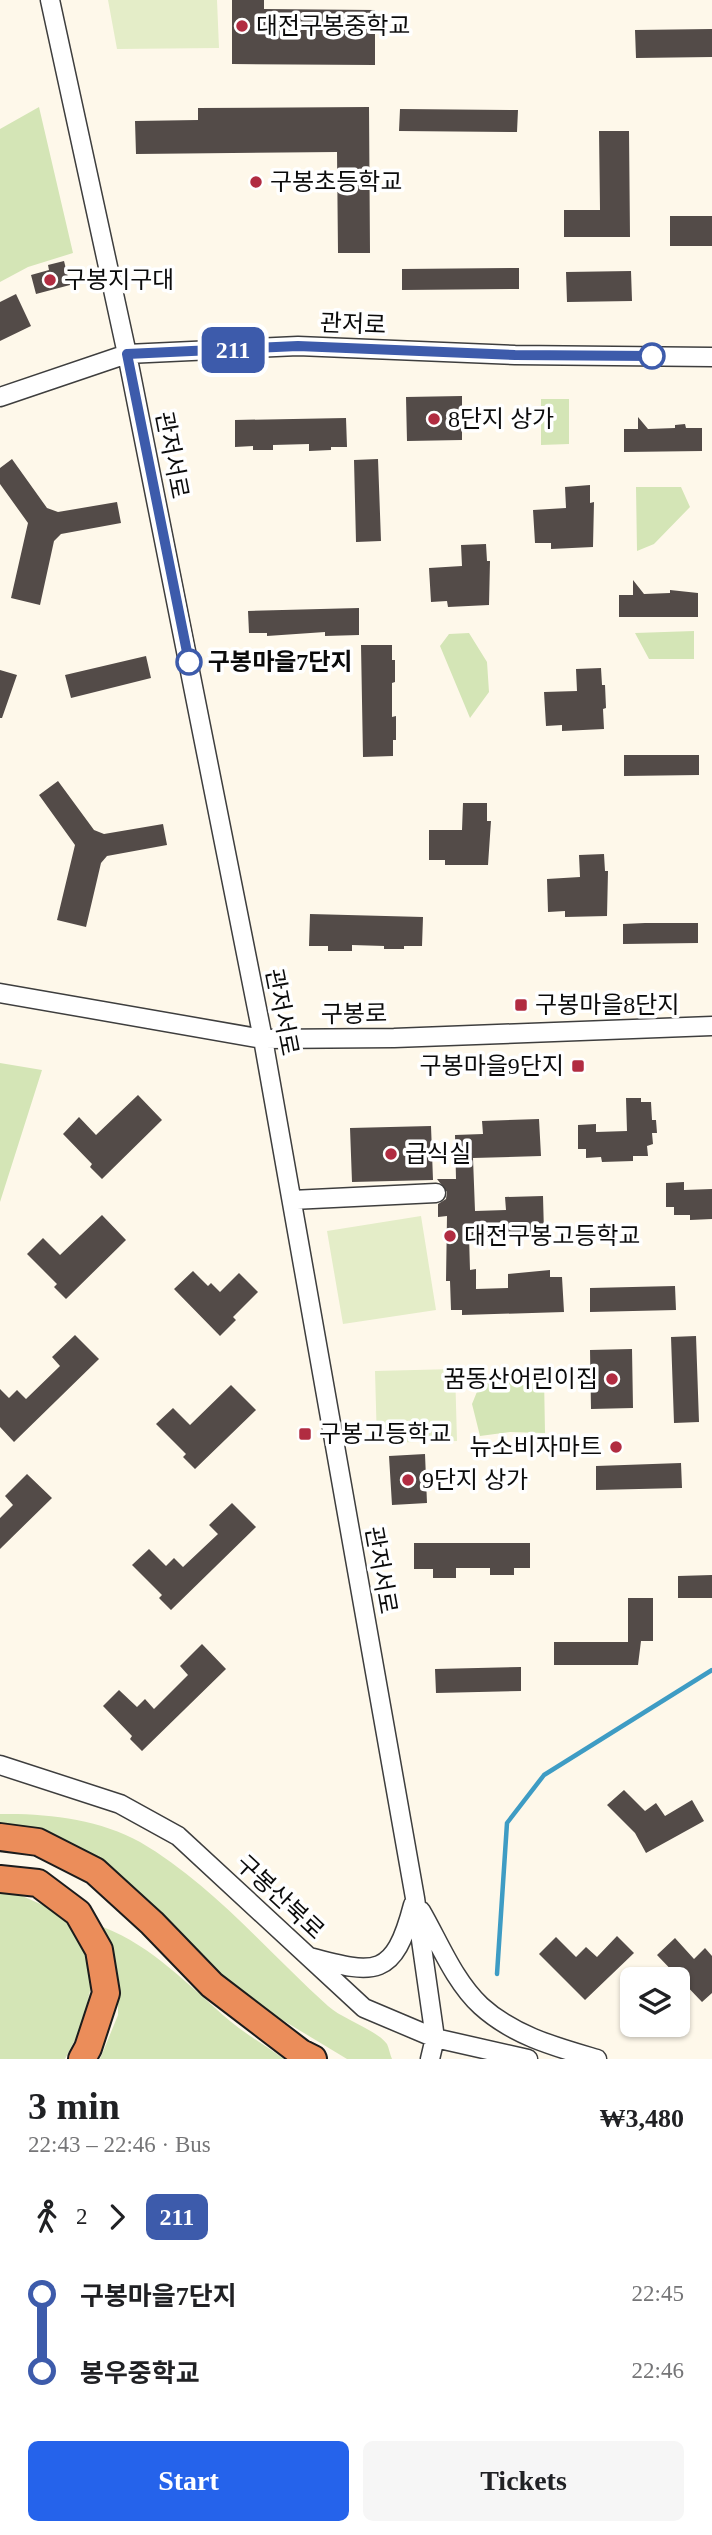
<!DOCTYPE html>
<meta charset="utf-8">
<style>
body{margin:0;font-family:"Times New Roman","Noto Sans KR",serif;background:#f6f6f6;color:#202124;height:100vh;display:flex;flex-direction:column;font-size:26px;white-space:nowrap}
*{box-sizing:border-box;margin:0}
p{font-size:23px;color:#757577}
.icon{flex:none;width:38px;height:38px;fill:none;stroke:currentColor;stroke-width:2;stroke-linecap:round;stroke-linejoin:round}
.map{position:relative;height:2059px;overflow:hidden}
.details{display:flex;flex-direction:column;background:#fff;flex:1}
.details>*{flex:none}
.badge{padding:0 14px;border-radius:10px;font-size:24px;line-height:46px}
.fabs{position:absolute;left:620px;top:1967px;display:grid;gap:14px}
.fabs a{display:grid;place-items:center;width:70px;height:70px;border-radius:10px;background:#fff;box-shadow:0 2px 5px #0004;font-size:35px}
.map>.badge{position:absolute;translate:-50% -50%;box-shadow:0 0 0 4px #fff}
.legs{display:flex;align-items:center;gap:10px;height:77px;padding:0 28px;font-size:23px}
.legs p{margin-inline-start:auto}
.head{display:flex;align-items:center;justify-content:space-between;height:119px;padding:0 28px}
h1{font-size:38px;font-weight:600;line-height:52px}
.primary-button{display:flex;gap:14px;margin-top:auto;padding:14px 28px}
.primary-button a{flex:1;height:80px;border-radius:10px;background:#2563eb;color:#fff;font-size:28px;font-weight:600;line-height:80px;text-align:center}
.primary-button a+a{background:#f6f6f6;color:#202124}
ul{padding:0 28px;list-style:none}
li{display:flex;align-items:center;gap:24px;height:77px;font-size:26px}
li i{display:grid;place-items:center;width:10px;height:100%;margin:0 9px;background:currentColor}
li i::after{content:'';width:18px;height:18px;margin:-9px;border:5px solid;border-radius:50%;background:#fff}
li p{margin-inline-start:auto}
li:first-child i{background:linear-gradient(#0000 50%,currentColor 0)}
li:last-child i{background:linear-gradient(currentColor 50%,#0000 0)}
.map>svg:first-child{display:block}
.green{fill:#d4e5b6}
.pitch{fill:#e4edc8}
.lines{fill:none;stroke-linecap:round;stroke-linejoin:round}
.stream{stroke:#3e9cc4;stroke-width:4.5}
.building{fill:#534b48}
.minor-casing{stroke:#3e3e3e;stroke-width:21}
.highway-casing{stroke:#1c1c1c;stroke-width:30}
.minor{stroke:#fff;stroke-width:18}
.highway{stroke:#eb8d5a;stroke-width:26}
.line-1-casing{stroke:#fff;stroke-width:16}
.line-1{stroke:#3d5bab;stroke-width:10}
.poi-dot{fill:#b12c41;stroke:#fff;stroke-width:2.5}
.stop-1-dot{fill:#fff;stroke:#3d5bab;stroke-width:3.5}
.labels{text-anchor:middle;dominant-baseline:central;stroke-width:7;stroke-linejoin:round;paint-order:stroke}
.poi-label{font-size:24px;fill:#0b0b0b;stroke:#fff;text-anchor:start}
.street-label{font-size:24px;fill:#0b0b0b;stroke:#fff}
.stop-label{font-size:24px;font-weight:bold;fill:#0b0b0b;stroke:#fff;text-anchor:start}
</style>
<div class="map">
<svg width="712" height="2059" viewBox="0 0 712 2059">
<rect width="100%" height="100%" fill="#fef8ea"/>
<path class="green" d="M39 107 73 253 28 267 0 282V129Z
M541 399H569V444L541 445Z
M636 487H681L690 507 654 544 637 551Z
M694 631V659H649L635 633Z
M469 633 487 662 489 692 470 718 440 646 449 634Z
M0 1063 42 1070 0 1202Z
M483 1377H544L545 1433 510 1432 480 1436 472 1404Z
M0 1814C46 1813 99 1819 140 1842 212 1884 267 1951 328 2006 342 2019 377 2030 387 2044 389 2048 390 2055 392 2059H347L241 1995 178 1932 0 1831Z
M0 1892 20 1895 54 1910 82 1938 92 1982 82 2026 65 2059H0Z
M103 1927C154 1947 189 1986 230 2021 247 2035 266 2046 284 2059H100L118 2015V1977Z"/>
<path class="pitch" d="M108 0H217L219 48 117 49Z
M421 1216 436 1310 343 1324 327 1231Z
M455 1369 457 1441 377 1443 375 1371Z"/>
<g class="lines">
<path class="stream" d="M497 1974 507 1823 544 1775 712 1670"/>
</g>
<path class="building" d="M232 0H264V9L375 10V65L232 64Z
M712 29V57L636 58 635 30Z
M369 107 370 253H338L337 152 136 154 135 121 198 120V108Z
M400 109 518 110 517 132 399 131Z
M599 131H629L630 237H564V210H600Z
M670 216H712V246H670Z
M64 261 70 285 36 294 31 275 49 270 48 265Z
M519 268V289L402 290V269Z
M631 271 632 301 567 302 566 272Z
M16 294 31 326 0 341V302Z
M462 396V440L407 441 406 397Z
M638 417 648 429 675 428V425L685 424 686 428H702V451L624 452V429H638Z
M346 418 347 447H331V450L309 451V444L273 445V450H253V446L235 447V420Z
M12 459 47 508 58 512 117 502 121 523 61 534 54 541 40 605 11 598 28 523 0 484V468Z
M378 459 381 541 356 542 354 460Z
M590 485V503L594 502 593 547 551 549V543H535L533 510 566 508 565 487Z
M486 544 487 561H490L489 605 448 607 447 601 431 602 429 568 462 566 461 545Z
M633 580 644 594 670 593V590L698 593V617H619V595H633Z
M359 608V635L325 636V632L267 636V633H249L248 611Z
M361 645H392V660H395V682L392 683V717L396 716V740H393V756L363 757Z
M146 656 151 678 71 698 65 675Z
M601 668 602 685H605L606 708 603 709 604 729 562 731V725L546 726 544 692 577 691 576 669Z
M0 670 17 675 2 718H0Z
M624 755H699V775L624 776Z
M58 781 94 830 104 834 163 824 167 845 107 856 101 863 86 927 57 920 75 845 39 795Z
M463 803H487V821H491L488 865H445V860H429V830H462Z
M604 854 605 871H608L607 916 565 917V911L548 912 547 879 580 877 579 855Z
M310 914 423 917 422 946H404V949H384V946L352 945V951H328V946H309Z
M645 923H698V943L623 944V924Z
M138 1095 162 1120 102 1179 90 1167 92 1164 63 1134 79 1117 96 1135Z
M626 1098H641V1102H651L652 1120H656L657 1133H652L653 1144 647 1146 648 1156H633V1161L602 1162 601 1157 586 1158V1149H578V1125L596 1124V1132L627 1131Z
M539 1119 541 1156 473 1158 475 1211 506 1210 505 1197 543 1196 544 1233 469 1236 470 1270 476 1269V1289L508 1288V1274L550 1270V1277H562L564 1312 462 1315V1310H451L450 1281H446L447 1216 438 1217V1204L446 1199 447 1192 437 1179H456L455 1135 483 1134 482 1121Z
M431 1126 433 1180 352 1182 350 1128Z
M684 1182V1190L712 1189V1219L690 1220V1215H674V1207H666V1183Z
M102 1215 126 1240 66 1299 54 1287 57 1284 27 1254 43 1238 60 1255Z
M193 1271 208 1286 211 1283 220 1292 239 1273 258 1292 233 1317 236 1320 220 1336 174 1289Z
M675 1286 676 1310 590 1312V1288Z
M75 1335 99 1359 14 1442 0 1427V1389L9 1398 17 1390 26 1399 60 1366 52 1357Z
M696 1336 699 1422 674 1423 671 1337Z
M632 1349 633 1408 591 1409 590 1350Z
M231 1385 256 1410 195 1469 183 1457 186 1454 156 1424 173 1408 190 1425Z
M425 1454 427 1503 392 1505 389 1456Z
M681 1463 682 1488 596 1490V1466Z
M27 1474 52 1498 0 1549V1518L13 1505 5 1496Z
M232 1503 256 1527 171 1610 159 1598 162 1595 132 1565 149 1549 166 1566 174 1558 183 1567 218 1534 209 1525Z
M414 1543H530V1568H514V1575H490V1568H456V1578H433V1569H414Z
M712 1575V1598H678V1576Z
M628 1598H653V1641H641L638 1665H554V1642H628Z
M202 1644 226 1669 142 1751 130 1739 132 1736 103 1706 119 1690 137 1707 145 1699 154 1709 188 1675 180 1666Z
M521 1667V1691L436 1693 435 1669Z
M624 1790 645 1811 656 1803 665 1816 692 1800 704 1821 646 1853 635 1833 607 1805Z
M617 1936 634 1953 585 2000 539 1954 556 1937 576 1957 586 1947 597 1957Z
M675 1938 694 1959 705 1948 712 1956V1993L702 2002 657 1955Z"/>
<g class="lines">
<defs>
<path id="minor" d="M50 0 127 354 263 1039 415 1898 435 2038 430 2059
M0 397 127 354 298 346 515 355 712 357
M0 993 263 1039 394 1038 712 1026
M292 1200 436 1193
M0 1765 120 1804 178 1836 364 2008 435 2038 528 2059
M421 1911C439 1942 454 1981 481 2006 514 2036 556 2047 597 2059
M309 1957C376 1975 394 1978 413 1905"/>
<path id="highway" d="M0 1837 38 1842 95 1871 152 1923 212 1985 301 2053 313 2059
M0 1879 38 1883 78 1913 99 1950 106 1993 88 2048 82 2059"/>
</defs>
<use href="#minor" class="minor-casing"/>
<use href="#highway" class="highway-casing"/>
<use href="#minor" class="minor"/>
<use href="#highway" class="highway"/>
</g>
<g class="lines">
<defs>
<path id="line-1" d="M189 662 127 354 298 346 515 355 652 356"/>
</defs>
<use href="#line-1" class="line-1-casing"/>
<use href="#line-1" class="line-1"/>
</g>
<g class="poi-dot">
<circle cx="242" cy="26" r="7"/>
<circle cx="256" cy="182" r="7"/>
<circle cx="50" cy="280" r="7"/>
<circle cx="434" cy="419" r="7"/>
<rect x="514" y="998" width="14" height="14" rx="3.5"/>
<rect x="571" y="1059" width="14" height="14" rx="3.5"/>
<circle cx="391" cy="1154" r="7"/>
<circle cx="450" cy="1236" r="7"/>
<circle cx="612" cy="1379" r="7"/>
<rect x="298" y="1427" width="14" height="14" rx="3.5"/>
<circle cx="616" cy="1447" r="7"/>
<circle cx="408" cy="1480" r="7"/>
</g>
<g class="stop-1-dot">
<circle cx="652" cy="356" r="12"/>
<circle cx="189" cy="662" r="12"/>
</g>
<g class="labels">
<g class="poi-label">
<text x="256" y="26">대전구봉중학교</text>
<text x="270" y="182">구봉초등학교</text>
<text x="64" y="280">구봉지구대</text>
<text x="448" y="419">8단지 상가</text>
<text x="535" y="1005">구봉마을8단지</text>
<text x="564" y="1066" text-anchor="end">구봉마을9단지</text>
<text x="405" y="1154">급식실</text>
<text x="464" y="1236">대전구봉고등학교</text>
<text x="598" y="1379" text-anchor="end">꿈동산어린이집</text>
<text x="319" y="1434">구봉고등학교</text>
<text x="602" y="1447" text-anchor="end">뉴소비자마트</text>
<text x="422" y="1480">9단지 상가</text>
</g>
<g class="street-label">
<text transform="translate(353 324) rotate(2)">관저로</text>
<text transform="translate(172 455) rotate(79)">관저서로</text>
<text transform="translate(282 1012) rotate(79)">관저서로</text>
<text transform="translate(354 1014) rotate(-1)">구봉로</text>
<text transform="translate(381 1570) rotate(80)">관저서로</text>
<text transform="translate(280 1897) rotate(43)">구봉산북로</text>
</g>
<g class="stop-label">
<text x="208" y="662">구봉마을7단지</text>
</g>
</g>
</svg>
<div class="fabs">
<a><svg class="icon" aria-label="layers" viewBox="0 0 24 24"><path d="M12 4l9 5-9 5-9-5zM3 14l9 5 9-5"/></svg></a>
</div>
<b class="badge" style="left:233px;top:350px;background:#3d5bab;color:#fff">211</b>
</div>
<section class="details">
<div class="head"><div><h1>3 min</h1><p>22:43 – 22:46 · Bus</p></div><b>₩3,480</b></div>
<div class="legs"><svg class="icon" aria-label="walk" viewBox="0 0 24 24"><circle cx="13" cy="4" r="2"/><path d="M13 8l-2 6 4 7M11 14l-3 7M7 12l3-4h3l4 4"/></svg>2<svg class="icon" aria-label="forward" viewBox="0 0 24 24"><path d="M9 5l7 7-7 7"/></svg><b class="badge" style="background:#3d5bab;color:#fff">211</b></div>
<ul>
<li><i style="color:#3d5bab"></i><b>구봉마을7단지</b><p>22:45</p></li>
<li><i style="color:#3d5bab"></i><b>봉우중학교</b><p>22:46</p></li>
</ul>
<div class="primary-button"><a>Start</a><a>Tickets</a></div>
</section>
